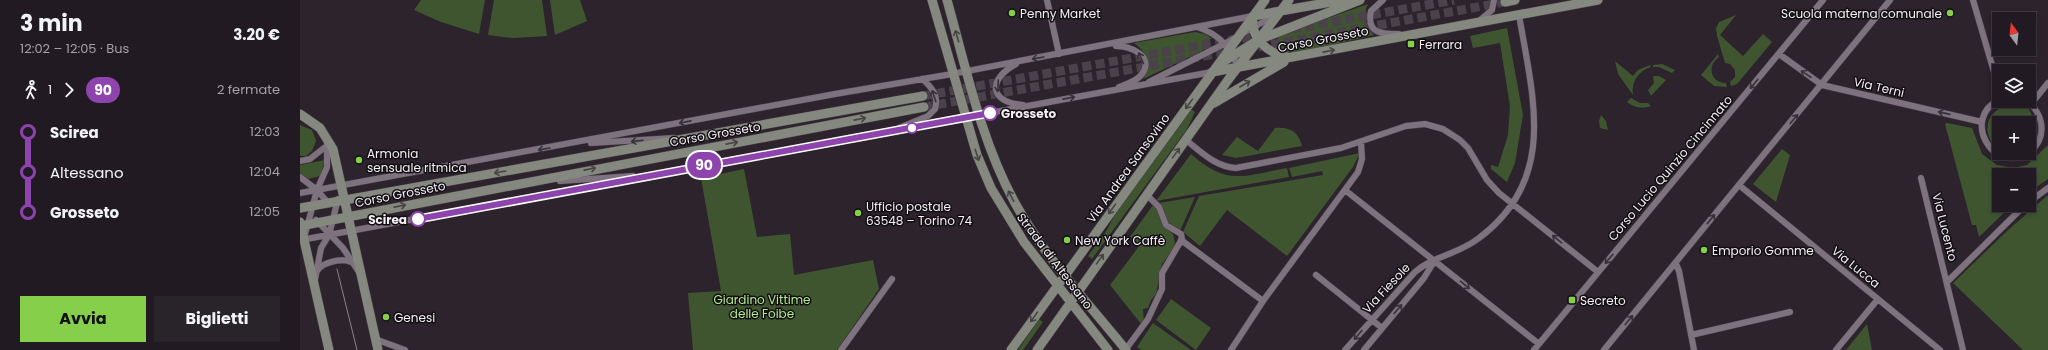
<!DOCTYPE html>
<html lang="it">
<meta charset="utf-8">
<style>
body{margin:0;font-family:Poppins,sans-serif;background:#29232a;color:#f1f3f6;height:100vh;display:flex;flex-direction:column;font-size:15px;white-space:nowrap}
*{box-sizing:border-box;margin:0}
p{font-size:13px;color:#a2a1a5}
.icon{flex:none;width:22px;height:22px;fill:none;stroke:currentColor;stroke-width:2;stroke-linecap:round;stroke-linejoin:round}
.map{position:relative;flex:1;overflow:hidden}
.side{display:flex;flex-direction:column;background:#211a22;width:300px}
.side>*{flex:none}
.badge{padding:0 8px;border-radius:13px;font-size:14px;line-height:26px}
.needle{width:26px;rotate:345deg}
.tools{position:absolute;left:1692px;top:12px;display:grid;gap:8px}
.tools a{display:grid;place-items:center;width:44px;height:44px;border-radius:0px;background:#211a22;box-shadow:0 2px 6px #0003,0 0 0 1px #3e3840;font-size:20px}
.map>.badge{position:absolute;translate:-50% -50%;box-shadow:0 0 0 2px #fff}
.legs{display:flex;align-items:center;gap:6px;height:44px;padding:0 20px;font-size:13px}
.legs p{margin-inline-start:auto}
.summary{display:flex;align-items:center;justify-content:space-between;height:68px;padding:0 20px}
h1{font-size:22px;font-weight:700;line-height:30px}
.primary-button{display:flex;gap:8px;margin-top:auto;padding:8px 20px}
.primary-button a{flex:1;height:46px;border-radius:0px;background:#86cf4b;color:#111;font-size:16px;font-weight:700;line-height:46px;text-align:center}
.primary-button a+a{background:#29232a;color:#f1f3f6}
ul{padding:0 20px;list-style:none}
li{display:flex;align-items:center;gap:14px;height:40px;font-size:15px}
li i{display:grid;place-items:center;width:6px;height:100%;margin:0 5px;background:currentColor}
li i::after{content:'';width:10px;height:10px;margin:-5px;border:3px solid;border-radius:50%;background:#211a22}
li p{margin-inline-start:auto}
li:first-child i{background:linear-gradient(#0000 50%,currentColor 0)}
li:last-child i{background:linear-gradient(currentColor 50%,#0000 0)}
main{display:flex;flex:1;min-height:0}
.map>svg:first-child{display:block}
.green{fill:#3f5530}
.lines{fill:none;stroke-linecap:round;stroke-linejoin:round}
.secondary-tunnel{stroke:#4a414b;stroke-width:9;stroke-dasharray:9 4.5;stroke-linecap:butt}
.street-casing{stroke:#463e46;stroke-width:7}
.secondary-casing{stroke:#463e46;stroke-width:10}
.street{stroke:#7d727e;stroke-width:6}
.secondary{stroke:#85887e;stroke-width:9}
.tram{stroke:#8b848c;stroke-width:1}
.oneway{stroke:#464543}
.oneway2{stroke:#373138}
.line-1-casing{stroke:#fff;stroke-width:9}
.line-1{stroke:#8e44ad;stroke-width:6}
.poi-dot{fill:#86cf4b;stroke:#120e12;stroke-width:1.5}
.stop-1-dot{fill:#fff;stroke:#8e44ad;stroke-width:2}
.labels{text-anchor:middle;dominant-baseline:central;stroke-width:3;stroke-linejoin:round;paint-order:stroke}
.poi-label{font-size:12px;fill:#f4eef5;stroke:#120e12;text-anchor:start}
.street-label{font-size:12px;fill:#f4eef5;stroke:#120e12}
.stop-label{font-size:12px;font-weight:bold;fill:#f4eef5;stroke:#120e12;text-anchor:start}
.park-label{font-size:12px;fill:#b2ea8b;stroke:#120e12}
</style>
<main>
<section class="side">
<div class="summary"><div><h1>3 min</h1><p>12:02 – 12:05 · Bus</p></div><b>3.20 €</b></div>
<div class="legs"><svg class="icon" aria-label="walk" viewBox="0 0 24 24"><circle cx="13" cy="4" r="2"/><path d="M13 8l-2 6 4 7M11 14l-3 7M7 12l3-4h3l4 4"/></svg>1<svg class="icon" aria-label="forward" viewBox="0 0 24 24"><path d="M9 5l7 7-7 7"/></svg><b class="badge" style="background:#8e44ad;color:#fff">90</b><p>2 fermate</p></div>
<ul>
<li><i style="color:#8e44ad"></i><b>Scirea</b><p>12:03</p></li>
<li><i style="color:#8e44ad"></i><span>Altessano</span><p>12:04</p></li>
<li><i style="color:#8e44ad"></i><b>Grosseto</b><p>12:05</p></li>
</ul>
<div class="primary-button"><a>Avvia</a><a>Biglietti</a></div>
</section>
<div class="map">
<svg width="1748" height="350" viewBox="0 0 1748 350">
<rect width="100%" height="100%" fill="#2c232d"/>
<path class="green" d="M121 0H185L179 34 141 22 114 10Z
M194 0H242L247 36 213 38 188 35Z
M250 0H280L287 21 255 35Z
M1068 4C1062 16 1066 25 1074 35L993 54C984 52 979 51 974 44L980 35Z
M1436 15 1420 35 1443 56 1463 34 1472 42 1437 84 1431 86 1430 82 1435 77V70L1430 64 1425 63 1417 36 1416 28 1419 22Z
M1207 28 1223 115 1215 163 1207 182 1191 169V165L1198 167 1208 135 1210 106 1200 43 1173 48 1170 36Z
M895 32 905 34 911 38 902 51 843 79C850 64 848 53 834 43Z
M1418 54 1419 57C1406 66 1411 83 1426 83L1427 87 1414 86 1401 75Z
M1315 61 1333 76 1338 70 1350 65 1351 67C1338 71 1331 82 1333 95L1318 74Z
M1362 64 1375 70 1372 73 1359 67H1353V65Z
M1353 76H1359L1366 80 1351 96 1348 90 1354 83Z
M1331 98 1340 103H1348L1351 106C1342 109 1335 108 1327 102Z
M1713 103C1717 103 1722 103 1725 105 1735 112 1736 135 1729 143V123H1699V150L1695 149C1680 126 1688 110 1713 103Z
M891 109 895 112 887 129 792 259 788 256 807 230 816 212Z
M1301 115 1306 121 1308 130 1300 128 1299 121Z
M1647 123 1672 128 1682 154 1697 165 1713 168 1727 165 1748 145V179L1729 192V175H1699V205H1712L1679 237 1676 225H1672L1645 124Z
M0 125 12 130 16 141 12 151 6 156H0Z
M975 128C990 127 998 131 1002 146L936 158 922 155 937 137 958 151Z
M1482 149 1490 155 1476 202 1453 184Z
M1060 153 1053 167 987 256 927 210 900 246 883 232 899 196 1023 175 1022 171 992 177 989 168Z
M891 154C927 186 943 176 987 168L989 177 856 201Z
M25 160 20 176 8 179 0 173V165Z
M444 169 457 237 490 234 494 275 573 260 579 289 537 350H393L388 293 421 291 401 178Z
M1748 195V350H1723L1653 283 1707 231Z
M895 197 880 231 867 222 865 213 859 203Z
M853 205 858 210 864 226 873 234 875 243 874 248 862 264 856 294 851 300 848 308 843 309 844 322 842 325 810 285 840 245 830 237Z
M871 299 911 328 896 350 856 320Z
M739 319 743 322 723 350H718Z
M853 323 891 350H841L837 347Z
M1567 324 1572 350H1546Z"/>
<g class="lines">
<path class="secondary-tunnel" d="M992 29 1154 0
M958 47 1205 2
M623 96 964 34
M624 107 932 51"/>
<defs>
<path id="street" d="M747 0 759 54
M1083 0 1071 11C1066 34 1082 34 1099 34
M1673 0 1699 89
M1179 21 1192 10 1194 0
M897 27C919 34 929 46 938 67
M816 46C830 46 855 56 842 74 837 81 827 84 819 87
M1479 54 1522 85 1682 122
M716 64C688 79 688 102 723 105
M849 82 924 44 977 14
M1699 100C1661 118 1693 175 1727 153
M1726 101C1744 112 1748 139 1729 152
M1731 104 1748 83
M599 128 628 116 635 109C639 96 632 87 622 79
M886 140C901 152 916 167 936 168L1041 148 1106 126 1125 124 1143 129 1160 140 1168 148 1187 180 1199 193 1298 272
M291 143 374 138
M0 161 10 159 29 144
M0 177 17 190 29 204
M1621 178 1663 350
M260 181 333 176
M1439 185 1640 350
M1045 190 1239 344
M0 193 535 94 652 74 953 16
M1729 202 1748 188
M16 220 43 248 59 272
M4 238 17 190 27 167V141
M1 240 912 72
M881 240 963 301
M1376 264 1379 271 1394 350
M17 271C22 262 42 258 51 262
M1016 275 1082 328
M15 280 21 248 29 235 38 199
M1648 281 1725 205
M1391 335 1490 312
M75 339 105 350
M826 349 848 319 862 289V273L882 239 881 234 866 225 859 207 847 195
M541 350 592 279
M931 350 963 301 1058 172 1062 159 1061 142
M1045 350 1115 272C1133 256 1159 254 1179 238 1258 179 1233 98 1219 15
M1064 350 1124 278 1135 260
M1234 350 1523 0
M1304 350 1590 0
M1536 350 1578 299"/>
<path id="secondary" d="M632 0 677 155 691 188 724 242 808 350
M647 0C666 68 681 141 715 203 744 256 788 303 826 350
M1205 2 1215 0
M953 16 1042 0
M953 16C950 38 967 53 987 57
M923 62 958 40 1060 0
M912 72 1298 0
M914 103 984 62
M0 114 20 128 33 149 78 350
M0 208 623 96
M0 222 29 350
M0 226 624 107
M711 350 965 0
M737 350 928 80 989 0"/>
</defs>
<use href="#street" class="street-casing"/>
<use href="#secondary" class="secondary-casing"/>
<use href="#street" class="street"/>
<use href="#secondary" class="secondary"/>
<path class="tram" d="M37 269 57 350"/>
</g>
<defs><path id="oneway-shaft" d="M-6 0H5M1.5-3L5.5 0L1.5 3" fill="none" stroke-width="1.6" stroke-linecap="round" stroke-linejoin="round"/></defs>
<g class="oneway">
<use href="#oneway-shaft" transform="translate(657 36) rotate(-106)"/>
<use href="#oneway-shaft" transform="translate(1029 51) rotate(-11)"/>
<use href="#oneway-shaft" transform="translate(945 84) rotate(-30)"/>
<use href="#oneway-shaft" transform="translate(889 104) rotate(126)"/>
<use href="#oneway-shaft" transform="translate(560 119) rotate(-11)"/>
<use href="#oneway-shaft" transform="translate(432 143) rotate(-11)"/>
<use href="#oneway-shaft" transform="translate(876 153) rotate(-54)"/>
<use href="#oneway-shaft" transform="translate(677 155) rotate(72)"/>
<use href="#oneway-shaft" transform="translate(290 169) rotate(-11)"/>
<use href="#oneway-shaft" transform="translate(200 172) rotate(170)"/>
<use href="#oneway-shaft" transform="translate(711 196) rotate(-117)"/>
<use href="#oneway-shaft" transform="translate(100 206) rotate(-11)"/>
<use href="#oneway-shaft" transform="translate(812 209) rotate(126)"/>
<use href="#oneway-shaft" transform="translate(800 259) rotate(-54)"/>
<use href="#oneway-shaft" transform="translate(734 317) rotate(125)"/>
</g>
<g class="oneway2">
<use href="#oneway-shaft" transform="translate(738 58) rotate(170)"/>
<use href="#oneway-shaft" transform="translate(841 58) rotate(-114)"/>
<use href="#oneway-shaft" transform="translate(1506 74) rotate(-146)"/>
<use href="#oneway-shaft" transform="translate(1454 84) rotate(130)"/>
<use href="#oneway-shaft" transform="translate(698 86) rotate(93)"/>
<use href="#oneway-shaft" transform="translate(634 96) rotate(-108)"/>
<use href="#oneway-shaft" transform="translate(769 98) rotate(-11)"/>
<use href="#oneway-shaft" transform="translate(1644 113) rotate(-167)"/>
<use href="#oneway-shaft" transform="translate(1494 119) rotate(-50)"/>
<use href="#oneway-shaft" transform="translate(385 122) rotate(169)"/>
<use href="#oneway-shaft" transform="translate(337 141) rotate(173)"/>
<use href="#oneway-shaft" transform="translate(244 149) rotate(170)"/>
<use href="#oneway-shaft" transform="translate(1411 219) rotate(-51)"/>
<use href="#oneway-shaft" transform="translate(1257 239) rotate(-141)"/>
<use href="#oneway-shaft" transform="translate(1309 259) rotate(130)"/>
<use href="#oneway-shaft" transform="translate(1165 285) rotate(40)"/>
<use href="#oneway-shaft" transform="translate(1098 309) rotate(-50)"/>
<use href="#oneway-shaft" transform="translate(1329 320) rotate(-50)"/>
<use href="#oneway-shaft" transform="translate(1058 335) rotate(131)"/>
</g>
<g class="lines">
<defs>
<path id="line-1" d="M118 219 690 113"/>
</defs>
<use href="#line-1" class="line-1-casing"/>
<use href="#line-1" class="line-1"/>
</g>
<g class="poi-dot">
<circle cx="712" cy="13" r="4"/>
<circle cx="1650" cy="13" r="4"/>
<rect x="1107" y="40" width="8" height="8" rx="2"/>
<circle cx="59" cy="160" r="4"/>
<circle cx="558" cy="213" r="4"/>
<circle cx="767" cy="240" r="4"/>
<circle cx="1404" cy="250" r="4"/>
<rect x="1268" y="296" width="8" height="8" rx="2"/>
<circle cx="86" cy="317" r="4"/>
</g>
<g class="stop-1-dot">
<circle cx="690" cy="113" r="7"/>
<circle cx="612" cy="128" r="5"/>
<circle cx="118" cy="219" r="7"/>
</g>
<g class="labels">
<g class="poi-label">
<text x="720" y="13">Penny Market</text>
<text x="1642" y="13" text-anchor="end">Scuola materna comunale</text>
<text x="1119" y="44">Ferrara</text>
<text x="67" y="153">Armonia<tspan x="67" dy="14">sensuale ritmica</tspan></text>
<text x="566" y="206">Ufficio postale<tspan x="566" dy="14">63548 – Torino 74</tspan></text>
<text x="775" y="240">New York Caffè</text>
<text x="1412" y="250">Emporio Gomme</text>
<text x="1280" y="300">Secreto</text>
<text x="94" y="317">Genesi</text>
</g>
<g class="street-label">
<text transform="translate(1023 39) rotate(-11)">Corso Grosseto</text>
<text transform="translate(1579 87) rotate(13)">Via Terni</text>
<text transform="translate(415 134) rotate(-10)">Corso Grosseto</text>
<text transform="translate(828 168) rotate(-54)">Via Andrea Sansovino</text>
<text transform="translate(1370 168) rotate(-50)">Corso Lucio Quinzio Cincinnato</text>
<text transform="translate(100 194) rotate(-11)">Corso Grosseto</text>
<text transform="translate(1645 227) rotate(76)">Via Lucento</text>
<text transform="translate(755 261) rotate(53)">Strada di Altessano</text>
<text transform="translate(1556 267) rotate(39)">Via Lucca</text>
<text transform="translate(1086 288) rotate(-47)">Via Fiesole</text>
</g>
<g class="stop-label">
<text x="701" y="113">Grosseto</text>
<text x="107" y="219" text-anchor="end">Scirea</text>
</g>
<g class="park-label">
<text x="462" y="299">Giardino Vittime<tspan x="462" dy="14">delle Foibe</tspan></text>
</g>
</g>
</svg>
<div class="tools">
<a><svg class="needle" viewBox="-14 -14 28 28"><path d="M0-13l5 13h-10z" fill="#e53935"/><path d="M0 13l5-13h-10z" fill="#a2a1a5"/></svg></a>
<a><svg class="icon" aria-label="layers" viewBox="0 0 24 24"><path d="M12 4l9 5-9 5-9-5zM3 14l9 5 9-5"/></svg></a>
<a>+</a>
<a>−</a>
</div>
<b class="badge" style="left:404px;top:165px;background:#8e44ad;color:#fff">90</b>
</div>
</main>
